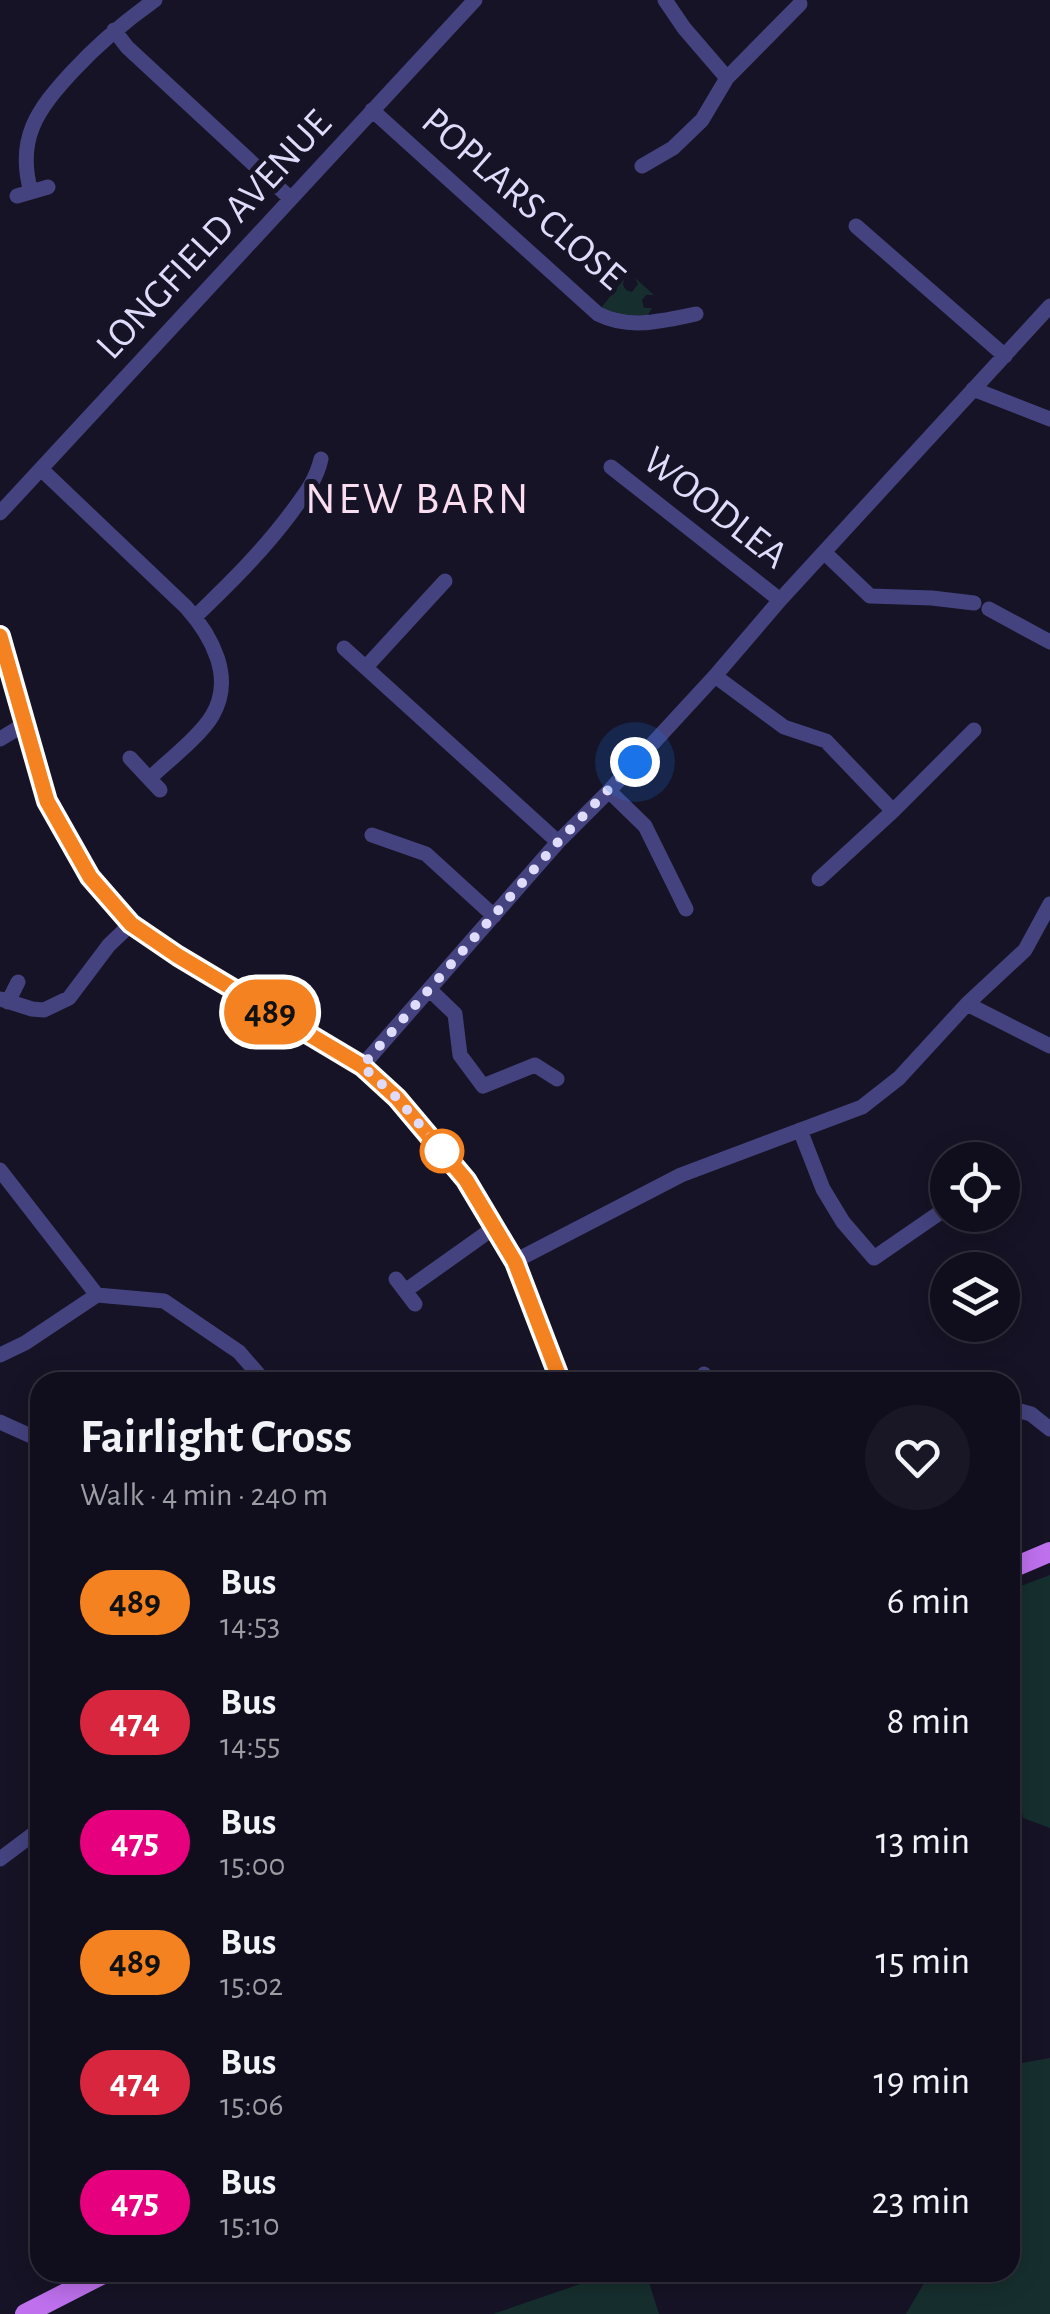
<!DOCTYPE html>
<meta charset="utf-8">
<style>
body{margin:0;font-family:"Alegreya Sans",sans-serif;background:#191725;color:#f1f3f6;height:100vh;display:flex;flex-direction:column;font-size:38px;white-space:nowrap}
*{box-sizing:border-box;margin:0}
p{font-size:32px;color:#9c9ca3}
.icon{flex:none;width:55px;height:55px;fill:none;stroke:currentColor;stroke-width:2;stroke-linecap:round;stroke-linejoin:round}
.map{position:relative;flex:1;overflow:hidden}
.drawer{position:absolute;left:30px;top:1372px;width:990px;height:910px;display:flex;flex-direction:column;background:#100e1c;border-radius:30px;box-shadow:0 5px 25px #0003,0 0 0 2px #302e3b}
.drawer>*{flex:none}
.badge{padding:0 20px;border-radius:32px;font-size:35px;line-height:65px}
.controls{position:absolute;left:930px;top:1142px;display:grid;gap:20px}
.controls a{display:grid;place-items:center;width:90px;height:90px;border-radius:50%;background:#100e1c;box-shadow:0 5px 25px #0003,0 0 0 2px #302e3b;font-size:50px}
.you{position:absolute;width:50px;height:50px;margin:-25px;border:8px solid #fff;border-radius:50%;background:#1a73e8;box-shadow:0 0 0 15px #1a73e833}
.map>.badge{position:absolute;translate:-50% -50%;box-shadow:0 0 0 5px #fff}
.round{display:grid;place-items:center;flex:none;width:105px;height:105px;border-radius:52px;background:#191725}
.overview{display:flex;align-items:center;justify-content:space-between;height:170px;padding:0 50px}
h1{font-size:48px;font-weight:700;line-height:75px}
ul{padding:0;list-style:none}
li{display:flex;align-items:center;gap:30px;height:120px;padding:0 50px}
li div{flex:1}
li b{display:block;font-size:38px}
li em{font-style:normal}
li .badge{min-width:110px;font-weight:700;text-align:center}
.map>svg:first-child{display:block}
.green{fill:#162f2e}
.lines{fill:none;stroke-linecap:round;stroke-linejoin:round}
.minor{stroke:#45437f;stroke-width:15}
.major{stroke:#be70ed;stroke-width:20}
.line-casing{stroke:#fff;stroke-width:22}
.line{stroke:#f58220;stroke-width:15}
.walk{stroke:#dfdbfb;stroke-width:10;stroke-dasharray:0 18}
.stop-dot{fill:#fff;stroke:#f58220;stroke-width:5}
.labels{text-anchor:middle;dominant-baseline:central;stroke-width:10;stroke-linejoin:round;paint-order:stroke}
.street-label{font-size:40px;fill:#dfdbfb;stroke:#161326}
.quarter-label{font-size:45px;letter-spacing:2.5px;fill:#fbddf0;stroke:#161326}
</style>
<div class="map">
<svg width="1050" height="2314" viewBox="0 0 1050 2314">
<rect width="100%" height="100%" fill="#161326"/>
<path class="green" d="M635 278 654 295H646L642 300 644 308H652L648 315 622 317 601 308 624 279 623 285 626 290 632 292 638 284Z
M1050 1575V1828L1023 1818 1010 1747V1590Z
M1050 2058V2314H906L930 2273 1010 2272V2065Z
M615 2272 646 2273 659 2314H493Z"/>
<g class="lines">
<path class="minor" d="M665 0 684 28 727 78
M114 30 127 47 291 199
M372 110 598 314C630 330 662 321 696 314
M642 166 673 148 702 120 727 78 800 4
M31 192C16 139 37 110 72 72 97 45 124 22 155 0
M17 196 48 187
M856 226 1005 356
M973 389 1050 419
M611 467 780 600
M41 469 186 607C212 636 235 678 212 716 201 735 167 762 150 778
M0 513 475 0
M825 553 870 596 932 598 974 603
M989 609 1050 642
M195 617C229 584 262 552 291 513 304 495 316 481 321 459
M0 636 47 801 90 877 131 924 178 957 362 1066 397 1098 466 1180 515 1261 561 1382
M344 648 558 842
M366 667 445 581
M715 676 784 727 826 741 893 811
M0 739 25 724
M130 758 160 790
M609 791 645 826 686 909
M372 835 426 854 494 916
M819 879 893 811 974 730
M430 990 455 1014 460 1055 483 1086 535 1065 557 1079
M0 999 32 1009 44 1010 69 998 109 945 131 924
M8 1002 18 982
M967 1004 1050 1046
M362 1066 558 842 609 791 715 676 780 600 1050 306
M800 1130 823 1189 843 1222 874 1258 948 1207
M0 1170 97 1295
M515 1261 681 1175 862 1107 899 1078 967 1004 1025 950 1050 904
M396 1279 415 1304
M405 1291 495 1227
M97 1295 164 1301 239 1352 265 1382
M0 1355 25 1343 97 1295
M704 1374 709 1382
M1010 1408 1031 1414 1050 1429
M0 1422 31 1436 40 1431
M0 1859 40 1829"/>
<path class="major" d="M1010 1569 1050 1552
M25 2314 107 2272"/>
</g>
<g class="lines">
<defs>
<path id="line" d="M0 636 47 801 90 877 131 924 178 956 362 1066 397 1098 466 1180 515 1262 561 1382"/>
</defs>
<use href="#line" class="line-casing"/>
<use href="#line" class="line"/>
<path class="walk" d="M442 1151 397 1098 362 1066 558 842 635 762"/>
</g>
<circle class="stop-dot" cx="442" cy="1151" r="20"/>
<g class="labels">
<g class="street-label">
<text transform="translate(523 199) rotate(41)">POPLARS CLOSE</text>
<text transform="translate(214 235) rotate(-47)">LONGFIELD AVENUE</text>
<text transform="translate(715 508) rotate(38)">WOODLEA</text>
</g>
<g class="quarter-label">
<text x="418" y="499">NEW BARN</text>
</g>
</g>
</svg>
<div class="controls">
<a><svg class="icon" aria-label="locate" viewBox="0 0 24 24"><circle cx="12" cy="12" r="6"/><path d="M12 2v4M12 18v4M2 12h4M18 12h4"/></svg></a>
<a><svg class="icon" aria-label="layers" viewBox="0 0 24 24"><path d="M12 4l9 5-9 5-9-5zM3 14l9 5 9-5"/></svg></a>
</div>
<div class="you" style="left:635px;top:762px"></div>
<b class="badge" style="left:270px;top:1012px;background:#f58220;color:#111">489</b>
<section class="drawer">
<div class="overview"><div><h1>Fairlight Cross</h1><p>Walk · 4 min · 240 m</p></div><a class="round"><svg class="icon" aria-label="heart" viewBox="0 0 24 24"><path d="M12 20l-8-8c-3-5 5-10 8-4 3-6 11-1 8 4z"/></svg></a></div>
<ul>
<li><span class="badge" style="background:#f58220;color:#111">489</span><div><b>Bus</b><p>14:53</p></div><em>6 min</em></li>
<li><span class="badge" style="background:#d7263d;color:#fff">474</span><div><b>Bus</b><p>14:55</p></div><em>8 min</em></li>
<li><span class="badge" style="background:#e6007e;color:#fff">475</span><div><b>Bus</b><p>15:00</p></div><em>13 min</em></li>
<li><span class="badge" style="background:#f58220;color:#111">489</span><div><b>Bus</b><p>15:02</p></div><em>15 min</em></li>
<li><span class="badge" style="background:#d7263d;color:#fff">474</span><div><b>Bus</b><p>15:06</p></div><em>19 min</em></li>
<li><span class="badge" style="background:#e6007e;color:#fff">475</span><div><b>Bus</b><p>15:10</p></div><em>23 min</em></li>
</ul>
</section>
</div>
